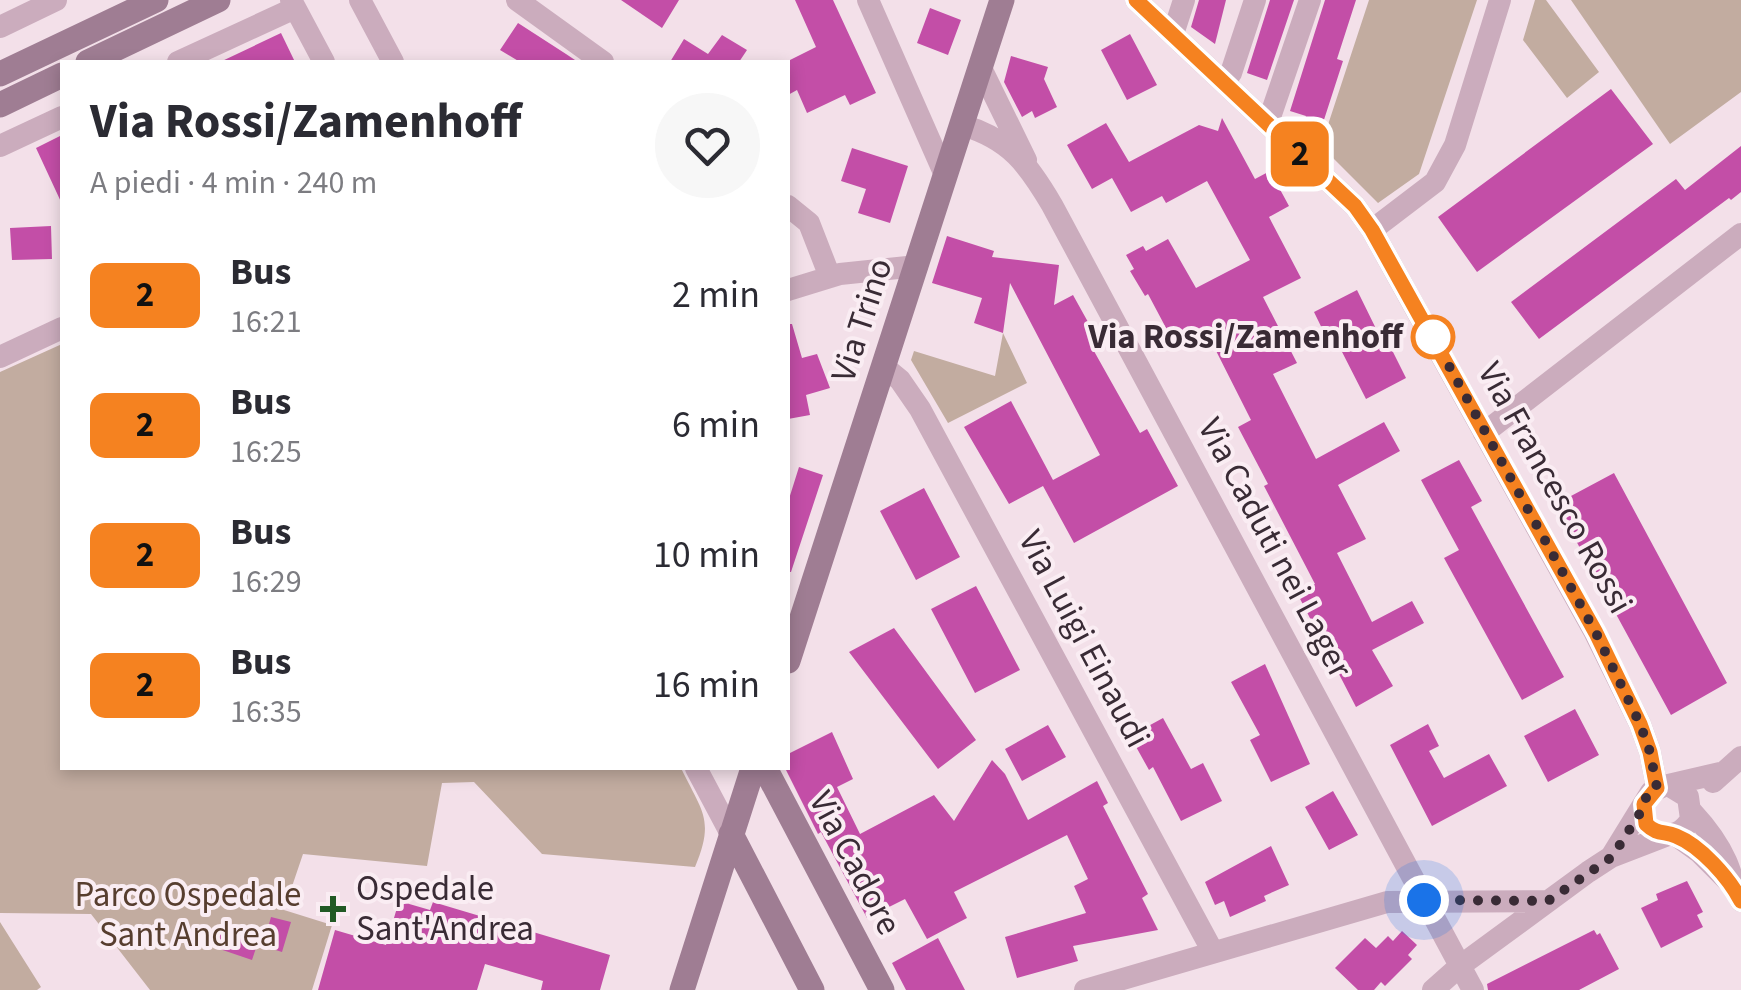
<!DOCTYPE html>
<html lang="it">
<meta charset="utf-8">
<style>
body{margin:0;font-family:"Source Sans 3",sans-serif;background:#f7f7f7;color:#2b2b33;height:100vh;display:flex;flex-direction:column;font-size:38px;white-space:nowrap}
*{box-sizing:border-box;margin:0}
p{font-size:32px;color:#7c7c81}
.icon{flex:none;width:55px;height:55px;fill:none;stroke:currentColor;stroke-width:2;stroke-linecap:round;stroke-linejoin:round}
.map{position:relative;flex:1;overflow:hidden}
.panel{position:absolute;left:60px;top:60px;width:730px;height:710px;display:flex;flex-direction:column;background:#fff;border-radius:0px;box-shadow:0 5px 15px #0003}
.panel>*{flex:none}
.badge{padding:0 20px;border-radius:15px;font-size:35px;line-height:65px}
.you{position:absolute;width:50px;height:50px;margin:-25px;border:8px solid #fff;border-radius:50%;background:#1a73e8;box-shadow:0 0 0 15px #1a73e833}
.map>.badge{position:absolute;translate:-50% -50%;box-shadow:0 0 0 5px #fff}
.round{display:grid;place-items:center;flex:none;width:105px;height:105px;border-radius:52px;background:#f7f7f7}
.summary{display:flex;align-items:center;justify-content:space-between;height:170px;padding:0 30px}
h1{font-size:48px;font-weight:700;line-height:75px}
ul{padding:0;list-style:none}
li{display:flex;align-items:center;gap:30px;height:130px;padding:0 30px}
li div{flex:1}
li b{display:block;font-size:38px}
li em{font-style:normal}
li .badge{min-width:110px;font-weight:700;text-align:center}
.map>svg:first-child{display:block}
.green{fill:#c2aca0}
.building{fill:#c34ea7}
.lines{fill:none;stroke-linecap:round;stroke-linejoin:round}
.street{stroke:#cbacbd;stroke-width:22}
.secondary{stroke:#9f7d93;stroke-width:25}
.line-casing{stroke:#fff;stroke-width:22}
.line{stroke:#f58220;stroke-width:15}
.walk{stroke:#392b35;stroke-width:10;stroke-dasharray:0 18}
.stop-dot{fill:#fff;stroke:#f58220;stroke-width:5}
.poi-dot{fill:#215a25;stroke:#faedf3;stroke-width:4}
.labels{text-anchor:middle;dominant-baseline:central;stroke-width:8;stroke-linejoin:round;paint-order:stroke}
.street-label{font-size:35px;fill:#392b35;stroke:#faedf3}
.stop-label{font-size:35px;font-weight:bold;fill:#392b35;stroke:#faedf3;text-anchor:end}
.poi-label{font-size:35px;fill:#392b35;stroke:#faedf3;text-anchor:start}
.park-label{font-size:35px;fill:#573e2f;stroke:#faedf3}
</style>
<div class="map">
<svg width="1741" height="990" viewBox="0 0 1741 990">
<rect width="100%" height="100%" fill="#f3e0e9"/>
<path class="green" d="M1369 0H1477L1419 174 1378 203 1321 146Z
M1535 0H1546L1599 72 1567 98 1523 40Z
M1571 0H1741V92L1670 144Z
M1003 333 1027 383 948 423 911 360 914 351 995 376Z
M62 344V768H681C702 812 715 819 695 867L542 854 474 782 442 783 427 866 303 854 284 910 332 925 312 990H150L91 914 0 913V372Z
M0 922 41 987 37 990H0Z"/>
<path class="building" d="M621 0H679L662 28Z
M795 0H833L876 93 850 105 845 95 807 113 797 90 788 95V61L816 47Z
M1199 0H1226L1215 44 1191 27Z
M1270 0H1294L1267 80 1247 73Z
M1325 0H1356L1337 59 1343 61 1321 129 1303 123 1306 116 1290 111Z
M930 8 961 20 948 55 917 43Z
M518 23 566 54 578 62H520L500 50Z
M281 33 295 62H220Z
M1130 34 1157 85 1127 100 1101 50Z
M722 35 747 50 739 62H670L684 39 708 54Z
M1011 56 1048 67 1044 79 1057 107 1035 118 1032 111 1022 117 1004 82Z
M1611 89 1653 144 1477 272 1438 217Z
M1222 118 1255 179 1270 171 1289 206 1269 217 1301 278 1263 297 1297 363 1273 374 1316 459 1384 422 1400 451 1338 485 1366 539 1337 553 1372 622 1412 601 1424 623 1372 650 1393 686 1356 707 1297 593 1315 584 1264 486 1268 484 1238 427 1251 420 1204 327 1174 343 1148 294 1145 296 1130 271 1134 269 1126 255 1143 246 1146 251 1168 239 1196 288 1250 260 1207 181 1166 203 1162 196 1131 212 1112 178 1092 189 1067 145 1106 123 1129 162 1199 125 1218 131Z
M62 135V204L36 148Z
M1741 146V192L1731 200 1729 198 1539 339 1511 302 1676 179 1685 190Z
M852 148 908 166 890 223 858 213 866 189 841 181Z
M51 226 52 259 12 260 10 228Z
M947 236 994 251 992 257 1059 265 1054 305 1073 295 1098 340 1090 344 1140 433 1147 429 1178 486 1074 543 1043 486 1009 504 964 427 1011 401 1053 480 1100 455 1010 283 1003 333 974 323 982 298 932 283Z
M1357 290 1385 347 1389 344 1406 378 1366 399 1339 346 1332 349 1314 312Z
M788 324H792L802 358 817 354 830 388 806 395 810 415 788 419Z
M1459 460 1482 501 1471 507 1564 677 1522 700 1444 558 1459 550 1421 480Z
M799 467 823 475 791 572H788V502Z
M1614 473 1727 683 1671 715 1556 504Z
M924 488 960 557 916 580 880 511Z
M976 586 1020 670 975 693 931 609Z
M894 628 976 740 938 769 849 652Z
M1265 664 1310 764 1271 782 1250 740 1260 735 1231 682Z
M1575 709 1599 755 1548 782 1524 736Z
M1163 718 1191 769 1203 763 1222 801 1181 821 1153 767 1149 770 1130 736Z
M1428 724 1439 746 1429 751 1444 778 1489 754 1507 786 1432 826 1390 745Z
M1048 725 1066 757 1022 781 1005 749Z
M832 732 853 779 837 787 860 834 934 795 954 821 992 760 1005 774 1028 820 1097 781 1108 803 1103 806 1148 894 1142 898 1158 930 1073 946 1078 961 1017 978 1005 937 1086 913 1074 886 1088 879 1067 835 954 892 967 918 927 939 905 899 867 918 821 832 818 834 785 768 788 754Z
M1333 791 1358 835 1329 850 1305 807Z
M1271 846 1289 885 1264 896 1266 901 1230 917 1224 901 1215 905 1205 882Z
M1687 881 1703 912 1697 915 1703 927 1661 948 1641 908 1658 900 1656 894Z
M399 901 430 910 433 902 610 955 600 990H541L543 981 485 964 477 990H318L335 930 386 945Z
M271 917 291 922 282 952 263 946Z
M204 927 257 945 252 960 199 942Z
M1594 930 1597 935 1600 933 1619 969 1579 990H1488L1487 984Z
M1402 931 1417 945 1408 955 1412 959 1385 986 1381 982 1374 990H1358L1335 968 1365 938 1376 948 1388 936 1393 941Z
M938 938 965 990H906L892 963Z"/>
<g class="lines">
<path class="street" d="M291 0 324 62
M360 0 393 62
M517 0 603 62
M868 0 945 175
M1136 0 1355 206 1372 230 1595 633 1640 724 1650 752 1657 788
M0 27 56 0
M1173 34 1184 0
M178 62 295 8
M980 66 1026 160
M1225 82 1231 73 1255 0
M1268 123 1310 0
M962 125C1010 139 1028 164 1052 205L1473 990
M0 146 62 117
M788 206 809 223 830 277
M1372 230 1435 182 1455 145 1500 0
M788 290 840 274 917 266
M0 357 62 328
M883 366 900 380 920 409 1213 952
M1484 433 1741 234
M696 768 731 834
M1713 782 1741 757
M1692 812C1705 826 1718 843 1726 861 1732 874 1734 888 1741 901
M1657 833C1672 837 1683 833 1691 819L1688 797 1670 786
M1674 834 1699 852 1726 879
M1611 857 1651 792 1664 786 1720 773
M1085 990 1387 902 1548 901
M1433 990 1460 966 1588 872 1611 857 1668 835"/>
<path class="secondary" d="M88 62 218 0
M0 74 156 0
M0 105 62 75
M788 661 1002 0
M765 768 882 990
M731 834 812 990
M682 990 753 768"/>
</g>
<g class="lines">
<defs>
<path id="line" d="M1136 0 1355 206 1372 230 1596 633 1640 724 1650 752 1657 788 1644 804 1646 824C1657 835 1664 831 1676 836 1701 846 1729 878 1741 901"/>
</defs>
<use href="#line" class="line-casing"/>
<use href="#line" class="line"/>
<path class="walk" d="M1424 900 1548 901 1612 857 1642 810 1646 798 1657 788 1650 752 1640 724 1596 633 1433 337"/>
</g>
<circle class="stop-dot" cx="1433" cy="337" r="20"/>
<path class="poi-dot" d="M328 894h10v10h10v10h-10v10h-10v-10h-10v-10h10z"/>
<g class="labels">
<g class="street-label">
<text transform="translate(862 320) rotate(-72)">Via Trino</text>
<text transform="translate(1555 488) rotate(61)">Via Francesco Rossi</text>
<text transform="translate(1275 548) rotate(62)">Via Caduti nei Lager</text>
<text transform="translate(1084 639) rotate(62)">Via Luigi Einaudi</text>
<text transform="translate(855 863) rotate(62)">Via Cadore</text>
</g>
<g class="stop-label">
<text x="1403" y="337">Via Rossi/Zamenhoff</text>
</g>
<g class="poi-label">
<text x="356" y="889">Ospedale<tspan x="356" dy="40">Sant'Andrea</tspan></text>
</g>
<g class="park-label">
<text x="188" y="895">Parco Ospedale<tspan x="188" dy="40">Sant Andrea</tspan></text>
</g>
</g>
</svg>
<div class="you" style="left:1424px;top:900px"></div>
<b class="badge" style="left:1300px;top:154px;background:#f58220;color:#111">2</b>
<section class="panel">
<div class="summary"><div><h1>Via Rossi/Zamenhoff</h1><p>A piedi · 4 min · 240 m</p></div><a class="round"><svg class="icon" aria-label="heart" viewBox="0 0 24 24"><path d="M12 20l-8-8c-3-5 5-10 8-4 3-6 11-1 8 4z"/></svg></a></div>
<ul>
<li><span class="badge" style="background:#f58220;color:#111">2</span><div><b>Bus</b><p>16:21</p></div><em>2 min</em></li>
<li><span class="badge" style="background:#f58220;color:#111">2</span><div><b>Bus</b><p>16:25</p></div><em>6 min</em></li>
<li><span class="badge" style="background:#f58220;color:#111">2</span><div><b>Bus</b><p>16:29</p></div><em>10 min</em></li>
<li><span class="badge" style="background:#f58220;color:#111">2</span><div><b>Bus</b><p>16:35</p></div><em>16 min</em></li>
</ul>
</section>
</div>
